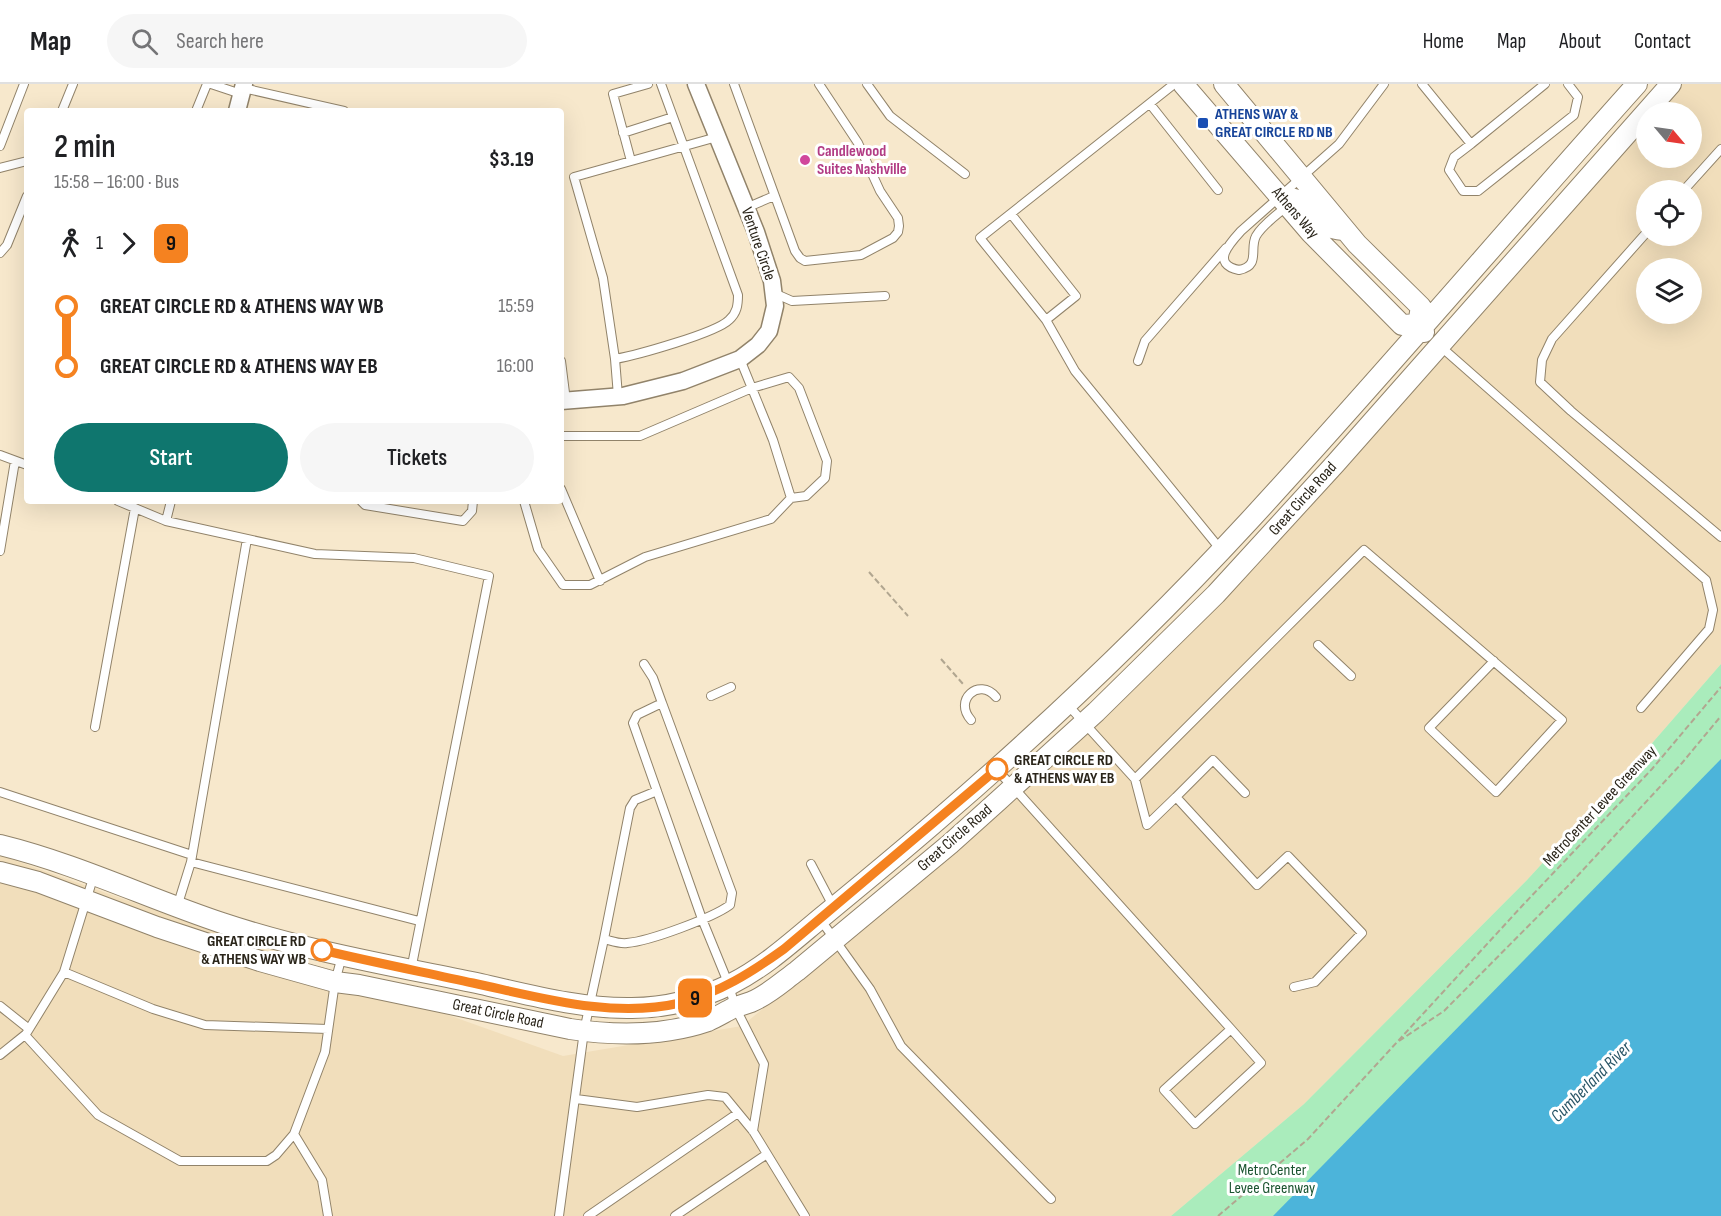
<!DOCTYPE html>
<meta charset="utf-8">
<style>
body{margin:0;font-family:"Sofia Sans Condensed",sans-serif;background:#f6f6f6;color:#202124;height:100vh;display:flex;flex-direction:column;font-size:22px;white-space:nowrap}
*{box-sizing:border-box;margin:0}
p{font-size:20px;color:#757577}
.icon{flex:none;width:33px;height:33px;fill:none;stroke:currentColor;stroke-width:2;stroke-linecap:round;stroke-linejoin:round}
.map{position:relative;flex:1;overflow:hidden}
.drawer{position:absolute;left:24px;top:24px;width:540px;height:396px;display:flex;flex-direction:column;background:#fff;border-radius:6px;box-shadow:0 6px 24px #0002}
.drawer>*{flex:none}
.badge{padding:0 12px;border-radius:9px;font-size:21px;line-height:39px}
.needle{width:39px;rotate:119deg}
.tools{position:absolute;left:1636px;top:18px;display:grid;gap:12px}
.tools a{display:grid;place-items:center;width:66px;height:66px;border-radius:50%;background:#fff;box-shadow:0 6px 24px #0002;font-size:30px}
.map>.badge{position:absolute;translate:-50% -50%;box-shadow:0 0 0 3px #fff}
.legs{display:flex;align-items:center;gap:9px;height:66px;padding:0 30px;font-size:20px}
.legs p{margin-inline-start:auto}
.summary{display:flex;align-items:center;justify-content:space-between;height:102px;padding:0 30px}
h1{font-size:33px;font-weight:600;line-height:45px}
.button{display:flex;gap:12px;margin-top:auto;padding:12px 30px}
.button a{flex:1;height:69px;border-radius:36px;background:#0f766e;color:#fff;font-size:24px;font-weight:600;line-height:69px;text-align:center}
.button a+a{background:#f6f6f6;color:#202124}
ul{padding:0 30px;list-style:none}
li{display:flex;align-items:center;gap:21px;height:60px;font-size:22px}
li i{display:grid;place-items:center;width:9px;height:100%;margin:0 8px;background:currentColor}
li i::after{content:'';width:15px;height:15px;margin:-8px;border:4px solid;border-radius:50%;background:#fff}
li p{margin-inline-start:auto}
li:first-child i{background:linear-gradient(#0000 50%,currentColor 0)}
li:last-child i{background:linear-gradient(currentColor 50%,#0000 0)}
header{display:flex;align-items:center;gap:36px;box-sizing:border-box;height:84px;padding:0 30px;background:#fff;border-bottom:2px solid #e0e0e0}
header strong{font-size:28px}
nav{display:flex;gap:33px;margin-inline-start:auto;font-size:21px}
.search{width:420px;height:54px;background:#f6f6f6;display:flex;align-items:center;gap:15px;box-sizing:border-box;padding:0 21px;border-radius:33px;color:#757577;font-size:22px}
.map>svg:first-child{display:block}
.built{fill:#f1debb;fill-rule:evenodd}
.green{fill:#aaecbc}
.water{fill:#4cb4da}
.lines{fill:none;stroke-linecap:round;stroke-linejoin:round}
.service-casing{stroke:#91836a;stroke-width:10}
.minor-casing{stroke:#91836a;stroke-width:19}
.tertiary-casing{stroke:#91836a;stroke-width:22}
.path{stroke:#b1a690;stroke-width:2;stroke-dasharray:6 3;stroke-linecap:butt}
.service{stroke:#fff;stroke-width:8}
.minor{stroke:#fff;stroke-width:16}
.tertiary{stroke:#fff;stroke-width:20}
.line-1-casing{stroke:#fff;stroke-width:14}
.line-1{stroke:#f58220;stroke-width:9}
.transit-dot{fill:#1a4fb4;stroke:#fff;stroke-width:2}
.hotel-dot{fill:#d1479c;stroke:#fff;stroke-width:2}
.stop-1-dot{fill:#fff;stroke:#f58220;stroke-width:3}
.labels{text-anchor:middle;dominant-baseline:central;stroke-width:6;stroke-linejoin:round;paint-order:stroke}
.transit-label{font-size:16px;font-weight:bold;fill:#164399;stroke:#fff;text-anchor:start}
.hotel-label{font-size:16px;font-weight:bold;fill:#b23c85;stroke:#fff;text-anchor:start}
.street-label{font-size:16px;fill:#2a251a;stroke:#fff}
.stop-label{font-size:16px;font-weight:bold;fill:#2a251a;stroke:#fff;text-anchor:start}
.park-label{font-size:16px;fill:#1b5430;stroke:#fff}
.water-label{font-size:18px;font-style:italic;fill:#2a5667;stroke:#fff}
</style>
<header>
<strong>Map</strong>
<div class="search"><svg class="icon" aria-label="search" viewBox="0 0 24 24"><circle cx="10" cy="10" r="6"/><path d="M15 15l6 6"/></svg>Search here</div>
<nav><a>Home</a><a>Map</a><a>About</a><a>Contact</a></nav>
</header>
<div class="map">
<svg width="1721" height="1132" viewBox="0 0 1721 1132">
<rect width="100%" height="100%" fill="#f7e8cc"/>
<path class="built" d="M1681 0H1721V580L1640 673 1527 796 1304 1020 1171 1132H0V771L563 972 742 942 905 807 1057 674 1647 39V74H1692V28H1656ZM1647 106H1692V152H1647ZM1647 184H1692V230H1647Z"/>
<path class="green" d="M1721 580V679L1288 1132H1171L1304 1020 1527 796 1640 673Z"/>
<path class="water" d="M1721 675V1132H1273Z"/>
<g class="lines">
<defs>
<path id="service" d="M211 0 241 10
M734 0 795 167 800 174 805 177 861 171 893 154 898 148 899 142 898 134 880 107 858 59 819 0
M867 0 890 32 965 90
M1174 0 980 154 1046 236 1075 287 1221 466
M1422 0 1471 60 1545 0
M243 4 344 27
M1150 20 1218 106
M62 27 73 0
M196 27 207 0
M623 49 673 33
M1471 60 1454 73 1449 86 1463 107H1478L1574 31 1578 13 1568 0
M0 62 24 0
M631 77 613 10 648 0
M0 84 27 77
M1684 106 1721 65
M1287 122C1277 131 1263 140 1256 152 1249 165 1261 182 1239 186 1210 180 1230 159 1241 147L1339 60 1384 0
M746 124 774 112
M1011 130 1076 212 1046 236
M1647 148 1552 255 1542 276 1540 298 1571 327 1721 453
M0 169 7 161 27 112
M774 209 792 217 885 212
M1440 262 1706 496 1713 526 1709 545 1641 624
M615 275C637 271 716 249 729 236 737 229 738 221 738 211L661 0
M561 277 566 317
M1138 277 1145 257 1226 164
M618 312 615 275 603 194 574 93 717 53
M561 352H640L752 304 789 293 799 304 827 377 825 394 806 412 791 414
M0 371 27 381
M561 405 600 497
M118 417 166 437 171 417
M361 417 365 421 463 437 472 427 473 417
M524 417 538 465 563 501H590L645 473 771 435 791 414 773 356 740 275
M166 437 315 470 414 474 489 492 411 886
M0 467 15 377
M1318 561 1351 592
M644 580 653 594 662 619
M711 612 731 603
M1067 620 1135 695 1364 466 1562 636 1496 708 1429 644 1494 577
M971 636C953 616 979 593 996 613
M95 643 135 424
M997 686 1013 703 1231 945 1261 979 1195 1040 1164 1006 1231 945
M1135 695 1147 741 1176 713
M657 707 635 716 630 724 604 855C612 857 619 860 627 859 650 857 712 834 730 821L732 809 662 619 637 631 633 639 702 835 729 901 735 923 764 980 753 1047
M0 708 192 771
M1245 709 1213 676 1176 713 1257 801 1288 772 1362 849 1315 898 1294 903
M191 778 247 455
M811 780 833 822
M177 823 191 778 419 837
M820 835 870 905 901 962 1051 1115
M64 888 94 791
M0 922 29 945
M25 951 98 1031 180 1077H267L276 1071 294 1050
M0 971 26 950 64 888 153 925 205 941 328 945
M576 1015 637 1023 708 1011 725 1013 753 1047 805 1132
M328 1132 322 1096 294 1050 325 968 335 898 342 872
M559 1132 584 947 604 855
M588 1132 738 1029
M675 1132 767 1070"/>
<path id="minor" d="M237 27 244 0
M561 317 623 312 683 297 740 275 758 261 769 247 775 222 772 197 756 148 696 0"/>
<path id="tertiary" d="M1183 0 1311 149 1402 241 1418 240
M1224 0 1357 160 1421 223 1418 240 1424 248
M1291 114C1313 119 1316 145 1343 146
M0 761C77 780 147 814 222 839 306 867 394 882 481 900 530 911 582 925 632 924 667 924 700 915 731 900 765 883 793 857 822 833 861 801 901 768 939 735 1048 641 1152 542 1249 437 1381 294 1507 145 1637 0
M0 788 38 798 157 843 260 877 335 898 359 901 570 945C616 952 664 952 708 937 717 933 725 928 733 924 739 922 745 920 751 918 768 911 782 898 797 887L950 760 999 716 1096 628 1216 510 1335 380 1671 0"/>
</defs>
<use href="#service" class="service-casing"/>
<use href="#minor" class="minor-casing"/>
<use href="#tertiary" class="tertiary-casing"/>
<path class="path" d="M869 488 908 532
M941 575 963 600
M1399 957 1444 927 1569 801 1682 679 1721 632
M1218 1132 1308 1055 1522 822 1652 685 1721 603"/>
<use href="#service" class="service"/>
<use href="#minor" class="minor"/>
<use href="#tertiary" class="tertiary"/>
</g>
<g class="lines">
<defs>
<path id="line-1" d="M322 866C372 878 423 888 473 899 539 913 612 935 680 919 719 909 752 888 784 865L997 685"/>
</defs>
<use href="#line-1" class="line-1-casing"/>
<use href="#line-1" class="line-1"/>
</g>
<rect class="transit-dot" x="1197" y="33" width="12" height="12" rx="3"/>
<circle class="hotel-dot" cx="805" cy="76" r="6"/>
<g class="stop-1-dot">
<circle cx="997" cy="685" r="10"/>
<circle cx="322" cy="866" r="10"/>
</g>
<g class="labels">
<g class="transit-label">
<text x="1215" y="30">ATHENS WAY &amp;<tspan x="1215" dy="18">GREAT CIRCLE RD NB</tspan></text>
</g>
<g class="hotel-label">
<text x="817" y="67">Candlewood<tspan x="817" dy="18">Suites Nashville</tspan></text>
</g>
<g class="street-label">
<text transform="translate(1295 129) rotate(49)">Athens Way</text>
<text transform="translate(758 160) rotate(71)">Venture Circle</text>
<text transform="translate(1303 415) rotate(-48)">Great Circle Road</text>
<text transform="translate(1600 722) rotate(-47)">MetroCenter Levee Greenway</text>
<text transform="translate(955 754) rotate(-41)">Great Circle Road</text>
<text transform="translate(498 930) rotate(12)">Great Circle Road</text>
</g>
<g class="stop-label">
<text x="1014" y="676">GREAT CIRCLE RD<tspan x="1014" dy="18">&amp; ATHENS WAY EB</tspan></text>
<text x="306" y="857" text-anchor="end">GREAT CIRCLE RD<tspan x="306" dy="18">&amp; ATHENS WAY WB</tspan></text>
</g>
<g class="park-label">
<text x="1272" y="1086">MetroCenter<tspan x="1272" dy="18">Levee Greenway</tspan></text>
</g>
<g class="water-label">
<text transform="translate(1591 998) rotate(-45)">Cumberland River</text>
</g>
</g>
</svg>
<div class="tools">
<a><svg class="needle" viewBox="-14 -14 28 28"><path d="M0-13l5 13h-10z" fill="#e53935"/><path d="M0 13l5-13h-10z" fill="#757577"/></svg></a>
<a><svg class="icon" aria-label="locate" viewBox="0 0 24 24"><circle cx="12" cy="12" r="6"/><path d="M12 2v4M12 18v4M2 12h4M18 12h4"/></svg></a>
<a><svg class="icon" aria-label="layers" viewBox="0 0 24 24"><path d="M12 4l9 5-9 5-9-5zM3 14l9 5 9-5"/></svg></a>
</div>
<b class="badge" style="left:695px;top:914px;background:#f58220;color:#111">9</b>
<section class="drawer">
<div class="summary"><div><h1>2 min</h1><p>15:58 – 16:00 · Bus</p></div><b>$3.19</b></div>
<div class="legs"><svg class="icon" aria-label="walk" viewBox="0 0 24 24"><circle cx="13" cy="4" r="2"/><path d="M13 8l-2 6 4 7M11 14l-3 7M7 12l3-4h3l4 4"/></svg>1<svg class="icon" aria-label="forward" viewBox="0 0 24 24"><path d="M9 5l7 7-7 7"/></svg><b class="badge" style="background:#f58220;color:#111">9</b></div>
<ul>
<li><i style="color:#f58220"></i><b>GREAT CIRCLE RD &amp; ATHENS WAY WB</b><p>15:59</p></li>
<li><i style="color:#f58220"></i><b>GREAT CIRCLE RD &amp; ATHENS WAY EB</b><p>16:00</p></li>
</ul>
<div class="button"><a>Start</a><a>Tickets</a></div>
</section>
</div>
